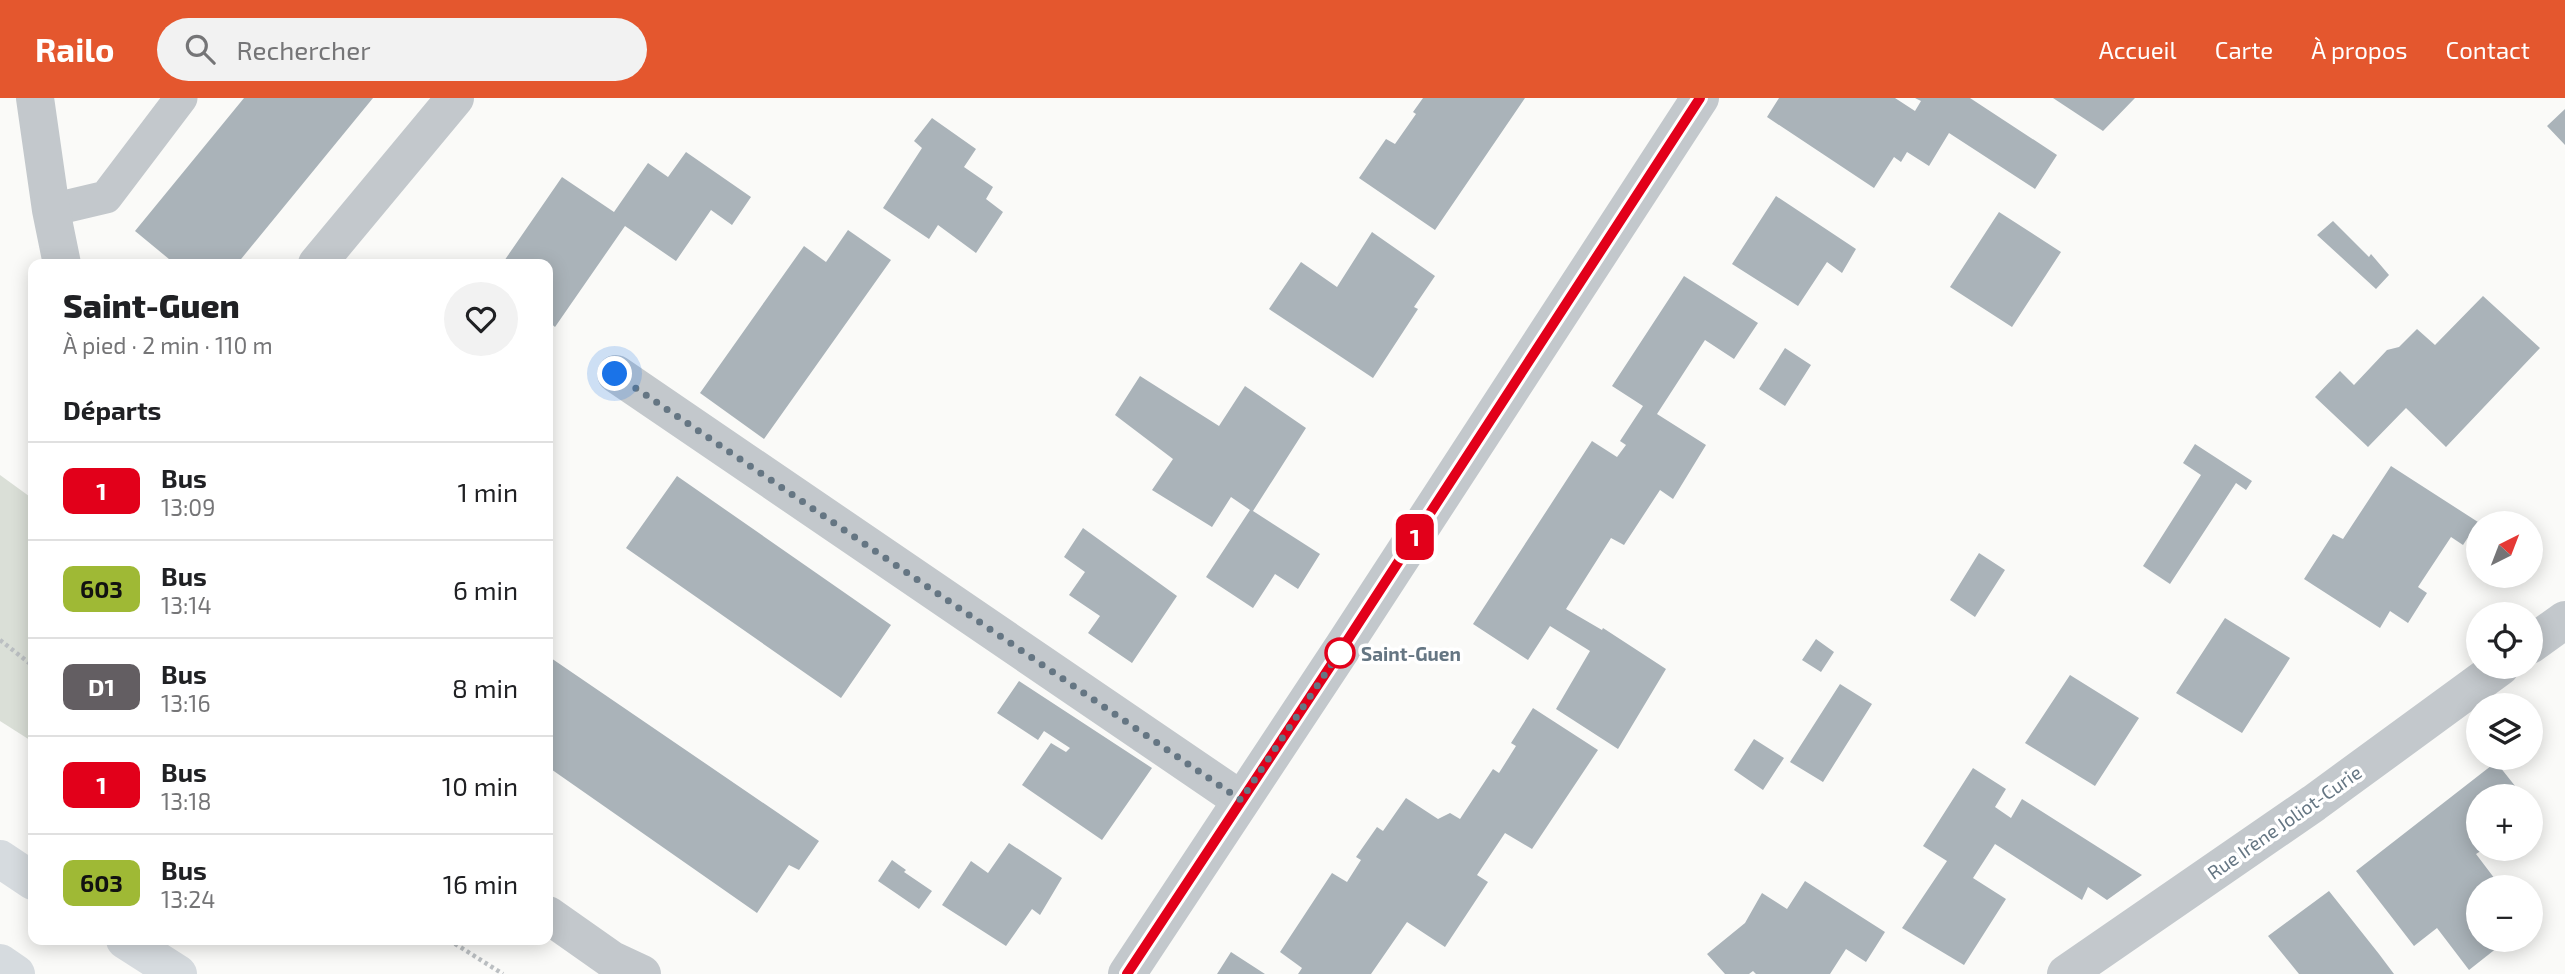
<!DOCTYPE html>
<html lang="fr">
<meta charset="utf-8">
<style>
body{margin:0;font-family:"Exo 2",sans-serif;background:#f2f2f2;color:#202124;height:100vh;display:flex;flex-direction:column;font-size:26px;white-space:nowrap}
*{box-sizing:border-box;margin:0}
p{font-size:23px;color:#757577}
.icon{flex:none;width:38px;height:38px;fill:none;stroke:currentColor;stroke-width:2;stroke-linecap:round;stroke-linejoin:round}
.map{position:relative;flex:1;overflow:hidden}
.sheet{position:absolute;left:28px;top:161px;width:525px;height:686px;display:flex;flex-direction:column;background:#fff;border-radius:14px;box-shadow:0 4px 18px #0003}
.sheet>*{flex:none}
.badge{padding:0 14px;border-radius:10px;font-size:24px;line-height:46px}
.needle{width:46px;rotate:42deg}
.controls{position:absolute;left:2466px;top:413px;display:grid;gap:14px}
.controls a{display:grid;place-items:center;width:77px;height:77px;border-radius:50%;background:#fff;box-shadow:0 4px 18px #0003;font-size:35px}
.you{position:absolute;width:35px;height:35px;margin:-18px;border:5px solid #fff;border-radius:50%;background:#1a73e8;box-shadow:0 0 0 10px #1a73e833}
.map>.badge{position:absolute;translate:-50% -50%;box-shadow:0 0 0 4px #fff}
h2{padding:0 35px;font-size:26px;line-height:63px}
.round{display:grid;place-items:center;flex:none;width:74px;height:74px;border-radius:37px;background:#f2f2f2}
.head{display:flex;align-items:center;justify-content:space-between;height:119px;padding:0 35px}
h1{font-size:33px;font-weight:800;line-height:52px}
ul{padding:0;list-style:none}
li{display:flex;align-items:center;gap:21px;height:98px;padding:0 35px;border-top:2px solid #e0e0e0}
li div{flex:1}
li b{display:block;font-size:26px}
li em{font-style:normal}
li .badge{min-width:77px;font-weight:700;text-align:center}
header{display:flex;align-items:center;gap:42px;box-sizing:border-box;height:98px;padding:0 35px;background:#e4572e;color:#fff}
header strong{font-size:33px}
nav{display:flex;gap:38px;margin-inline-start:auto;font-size:24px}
.search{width:490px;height:63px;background:#f2f2f2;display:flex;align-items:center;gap:18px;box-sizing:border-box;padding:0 24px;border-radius:38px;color:#757577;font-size:26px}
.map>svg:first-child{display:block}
.green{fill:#dadfd7}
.building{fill:#aab3b9}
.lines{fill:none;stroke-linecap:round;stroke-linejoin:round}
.path{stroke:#bbbfc2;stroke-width:4.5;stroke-dasharray:3.5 3.5;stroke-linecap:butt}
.service{stroke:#c3c8cc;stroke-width:33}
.minor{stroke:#c3c8cc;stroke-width:38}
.tertiary{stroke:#c3c8cc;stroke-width:38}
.trunk{stroke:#d6dbdf;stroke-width:38}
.line-casing{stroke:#fff;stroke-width:16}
.line{stroke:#e2001a;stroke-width:10}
.walk{stroke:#657683;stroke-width:7;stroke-dasharray:0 12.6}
.stop-dot{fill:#fff;stroke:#e2001a;stroke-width:3.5}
.labels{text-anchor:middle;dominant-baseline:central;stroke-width:7;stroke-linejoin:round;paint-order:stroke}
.stop-label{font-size:19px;font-weight:bold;fill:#657683;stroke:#fff;text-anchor:start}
.street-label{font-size:19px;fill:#657683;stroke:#fff}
</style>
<header>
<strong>Railo</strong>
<div class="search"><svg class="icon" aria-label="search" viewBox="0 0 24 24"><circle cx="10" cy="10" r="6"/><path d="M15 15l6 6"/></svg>Rechercher</div>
<nav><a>Accueil</a><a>Carte</a><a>À propos</a><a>Contact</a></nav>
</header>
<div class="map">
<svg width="2565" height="876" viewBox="0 0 2565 876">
<rect width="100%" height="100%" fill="#fafaf8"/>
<path class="green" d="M0 377 33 401V644L0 623Z"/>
<path class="building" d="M244 0H373L237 166H175L135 133Z
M1423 0H1525L1435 132 1359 80 1386 41 1395 46 1416 16 1413 14Z
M1779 0H1895L1915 13 1921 3 1915 0H1970L2057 57 2035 91 1949 35 1929 68 1907 54 1901 64 1894 59 1874 90 1767 19Z
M2053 0H2135L2103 33Z
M2565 11V47L2547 28Z
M932 20 976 51 964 69 993 89 986 101 1003 114 976 155 938 127 929 141 883 110 922 50 914 43Z
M686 54 751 99 732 127 711 112 676 163 625 128 555 229 548 223V166H502L562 79 614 114 648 65 668 79Z
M1776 98 1856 151 1842 175 1827 164 1798 208 1732 166Z
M1999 114 2061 154 2012 229 1950 189Z
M2333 123 2369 159 2371 156 2389 177 2376 191 2317 137Z
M848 132 891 162 764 341 700 295 804 148 826 164Z
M1372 134 1435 178 1414 209 1418 211 1373 280 1269 211 1301 164 1337 189Z
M1684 178 1758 225 1734 261 1705 242 1657 316 1706 347 1673 401 1660 392 1624 447 1611 440 1566 511 1602 532 1603 530 1666 571 1618 651 1556 611 1590 553 1550 528 1528 562 1473 526 1592 343 1617 359 1626 347 1620 343 1643 308 1612 288Z
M2483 198 2540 250 2446 349 2406 310 2368 349 2315 299 2340 273 2354 287 2387 252 2399 249 2417 231 2435 247Z
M1785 250 1811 267 1785 308 1759 291Z
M1140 278 1219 328 1245 288 1306 330 1253 413 1320 456 1298 491 1275 476 1253 510 1206 479 1250 412 1231 399 1212 429 1152 392 1173 361 1115 317Z
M2195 346 2252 383 2246 392 2236 385 2170 486 2143 468 2201 377 2183 365Z
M2391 368 2478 424 2463 447 2451 439 2418 489 2427 495 2408 525 2390 513 2380 530 2304 481 2333 436 2343 441Z
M677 378 891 527 841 600 626 450Z
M1083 430 1177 498 1132 565 1088 535 1100 518 1069 497 1085 474 1064 459Z
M1979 455 2005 472 1975 519 1950 502Z
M2225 520 2290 560 2242 635 2176 595Z
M1816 541 1834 554 1821 574 1802 562Z
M548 558 819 743 799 772 789 767 757 815 548 669Z
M2070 577 2139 620 2095 688 2025 645Z
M1019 583 1152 670 1102 742 1022 687 1051 645 1066 654 1070 650 1044 633 1038 642 997 615Z
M1840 586 1872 606 1823 684 1790 664Z
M1533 610 1598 652 1532 751 1505 735 1477 777 1488 784 1445 849 1407 824 1371 876H1298L1302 870 1280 854 1332 775 1347 784 1361 762 1356 759 1377 729 1383 733 1406 700 1438 721 1450 715 1460 721 1493 671 1499 675 1516 648 1511 645Z
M1754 641 1784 660 1763 692 1734 672Z
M2496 664 2523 698H2478V751H2484L2476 756 2501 789H2478V842H2507L2469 872 2437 830 2414 848 2356 773Z
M1973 670 2006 691 1995 709 2011 720 2022 701 2142 777 2107 802 2088 789 2082 802 1995 746 1973 780 2006 801 1964 867 1902 830 1947 763 1923 748Z
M1009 745 1062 780 1040 817 1032 811 1006 848 942 807 971 763 988 775Z
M892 762 906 772 904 774 932 793 919 811 878 783Z
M1805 783 1885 834 1866 864 1846 851 1830 876H1756L1753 873 1749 876H1725L1707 856 1745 825 1762 795 1787 811Z
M2329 793 2379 856 2394 876H2299L2268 838Z
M1231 854 1265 876H1217Z"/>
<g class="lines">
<path class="path" d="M0 542 33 568
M449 842 503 876"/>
<path class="service" d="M51 112 106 99 181 0"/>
<path class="minor" d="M35 0 51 112 62 166
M317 166 455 0
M616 276 1241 702
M2530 547 2565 522
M548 817 612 862 642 876
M2066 876 2314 705 2500 569"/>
<path class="tertiary" d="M1127 876 1343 549 1700 0"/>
<path class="trunk" d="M0 761 33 783
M125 842 178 876
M0 865 16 876"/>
</g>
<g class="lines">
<defs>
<path id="line" d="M1127 876 1343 549 1700 0"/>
</defs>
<use href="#line" class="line-casing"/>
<use href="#line" class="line"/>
<path class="walk" d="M615 276 1241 702 1343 549 1340 555"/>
</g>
<circle class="stop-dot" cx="1340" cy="555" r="14"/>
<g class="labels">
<g class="stop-label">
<text x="1361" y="555">Saint-Guen</text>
</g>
<g class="street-label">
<text transform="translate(2284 724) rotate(-35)">Rue Irène Joliot-Curie</text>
</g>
</g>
</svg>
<div class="controls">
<a><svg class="needle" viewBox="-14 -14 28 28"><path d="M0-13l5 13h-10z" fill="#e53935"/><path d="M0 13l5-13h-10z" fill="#757577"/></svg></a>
<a><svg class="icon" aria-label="locate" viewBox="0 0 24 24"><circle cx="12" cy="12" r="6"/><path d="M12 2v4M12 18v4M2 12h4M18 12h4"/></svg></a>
<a><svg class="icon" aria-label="layers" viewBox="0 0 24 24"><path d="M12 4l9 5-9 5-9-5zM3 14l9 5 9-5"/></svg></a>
<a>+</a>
<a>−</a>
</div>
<div class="you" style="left:615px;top:276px"></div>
<b class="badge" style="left:1415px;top:439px;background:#e2001a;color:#fff">1</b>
<section class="sheet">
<div class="head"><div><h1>Saint-Guen</h1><p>À pied · 2 min · 110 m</p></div><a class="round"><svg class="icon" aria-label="heart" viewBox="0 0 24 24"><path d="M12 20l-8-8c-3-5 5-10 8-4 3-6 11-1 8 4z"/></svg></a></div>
<h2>Départs</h2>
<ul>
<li><span class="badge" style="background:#e2001a;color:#fff">1</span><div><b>Bus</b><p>13:09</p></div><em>1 min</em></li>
<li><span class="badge" style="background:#9fb935;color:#111">603</span><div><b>Bus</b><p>13:14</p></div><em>6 min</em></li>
<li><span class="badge" style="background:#635e62;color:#fff">D1</span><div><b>Bus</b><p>13:16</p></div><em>8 min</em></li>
<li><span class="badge" style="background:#e2001a;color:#fff">1</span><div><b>Bus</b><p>13:18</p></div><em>10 min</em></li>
<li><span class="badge" style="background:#9fb935;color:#111">603</span><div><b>Bus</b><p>13:24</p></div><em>16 min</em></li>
</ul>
</section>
</div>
